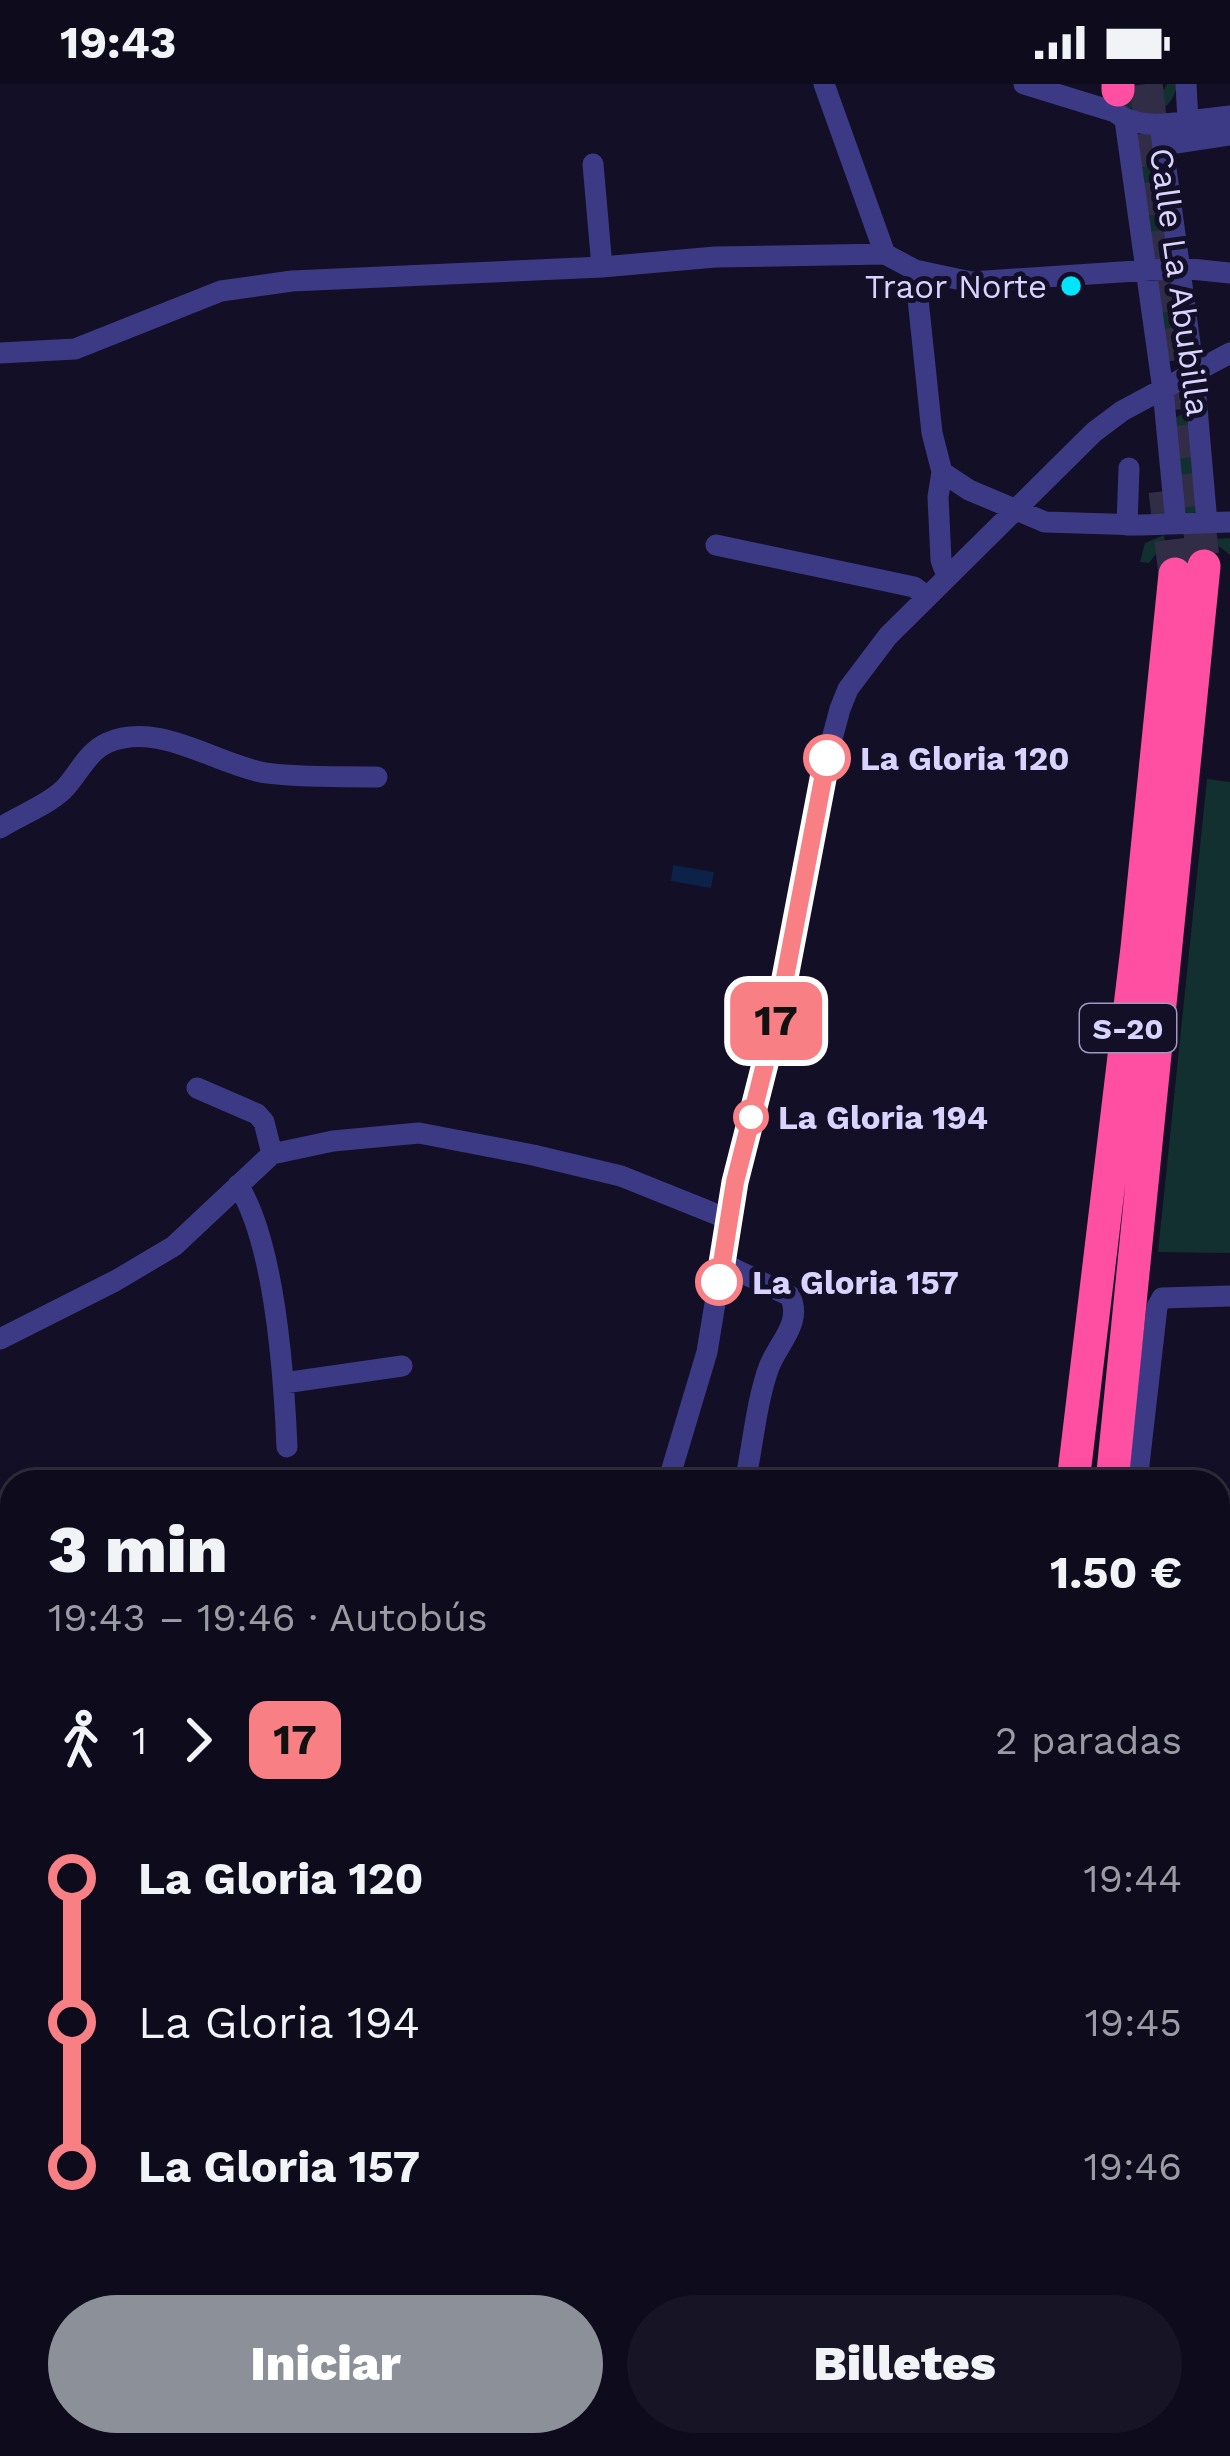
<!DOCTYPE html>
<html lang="es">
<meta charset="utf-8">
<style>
body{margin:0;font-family:"Work Sans",sans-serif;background:#171425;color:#f1f3f6;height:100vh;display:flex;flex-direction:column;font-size:45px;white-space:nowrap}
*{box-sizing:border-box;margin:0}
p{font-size:39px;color:#9b9ba3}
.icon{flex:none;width:66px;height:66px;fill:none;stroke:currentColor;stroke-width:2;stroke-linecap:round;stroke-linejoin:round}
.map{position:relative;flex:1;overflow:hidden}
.details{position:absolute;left:0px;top:1386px;width:1230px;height:987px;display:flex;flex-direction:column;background:#0e0b1c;border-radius:36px 36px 0 0;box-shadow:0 6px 18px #0003,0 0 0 3px #2e2b3b}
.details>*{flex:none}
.badge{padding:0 24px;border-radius:18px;font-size:42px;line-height:78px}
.map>.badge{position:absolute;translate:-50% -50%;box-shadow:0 0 0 6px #fff}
.legs{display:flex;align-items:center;gap:18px;height:132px;padding:0 48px;font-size:39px}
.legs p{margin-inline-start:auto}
.headline{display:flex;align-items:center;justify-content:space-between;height:204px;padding:0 48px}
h1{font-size:66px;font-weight:800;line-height:90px}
.cta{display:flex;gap:24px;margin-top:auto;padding:24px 48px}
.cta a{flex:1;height:138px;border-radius:72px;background:#8c9099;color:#fff;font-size:48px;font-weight:800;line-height:138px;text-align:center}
.cta a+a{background:#171425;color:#f1f3f6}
ul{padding:0 48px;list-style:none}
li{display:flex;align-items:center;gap:42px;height:144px;font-size:45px}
li i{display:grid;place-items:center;width:18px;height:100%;margin:0 15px;background:currentColor}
li i::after{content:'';width:30px;height:30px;margin:-15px;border:9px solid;border-radius:50%;background:#0e0b1c}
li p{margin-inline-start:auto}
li:first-child i{background:linear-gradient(#0000 50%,currentColor 0)}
li:last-child i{background:linear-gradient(currentColor 50%,#0000 0)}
.status{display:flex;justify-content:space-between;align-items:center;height:84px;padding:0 60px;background:#0e0b1c;direction:ltr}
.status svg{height:33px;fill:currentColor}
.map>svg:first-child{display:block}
.green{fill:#12302f}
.water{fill:#0c2248}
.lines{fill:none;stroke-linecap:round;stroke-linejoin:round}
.highway-tunnel{stroke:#312d47;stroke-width:33;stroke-dasharray:33 16;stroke-linecap:butt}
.minor{stroke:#3d3a85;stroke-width:21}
.major{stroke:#c25bff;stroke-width:27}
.highway{stroke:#ff4fa3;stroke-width:33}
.line-1-casing{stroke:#fff;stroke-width:27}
.line-1{stroke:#f88084;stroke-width:18}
.poi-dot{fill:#00e5ff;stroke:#130f26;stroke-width:4.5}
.stop-1-dot{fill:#fff;stroke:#f88084;stroke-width:6}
.labels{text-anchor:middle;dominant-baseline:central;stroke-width:10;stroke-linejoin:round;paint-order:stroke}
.shield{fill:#130f26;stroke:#9e99be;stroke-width:3}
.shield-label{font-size:30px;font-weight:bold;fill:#d9d4ff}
.street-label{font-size:33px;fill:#d9d4ff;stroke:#130f26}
.poi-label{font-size:33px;fill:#d9d4ff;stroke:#130f26;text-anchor:end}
.stop-label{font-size:33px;font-weight:bold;fill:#d9d4ff;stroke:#130f26;text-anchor:start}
</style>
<div class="status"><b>19:43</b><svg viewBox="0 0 49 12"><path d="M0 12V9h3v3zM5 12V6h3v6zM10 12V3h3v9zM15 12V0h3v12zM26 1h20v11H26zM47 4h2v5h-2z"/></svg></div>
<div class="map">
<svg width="1230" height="2372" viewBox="0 0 1230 2372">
<rect width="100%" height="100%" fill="#130f26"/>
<path class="green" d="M1167 0H1177C1174 16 1168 23 1154 29L1107 20V14L1164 5Z
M1144 55 1153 61 1167 161 1158 169 1152 168 1134 60Z
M1164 197 1174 202 1182 247 1161 249 1157 200Z
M1193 324 1199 427 1190 430 1183 427 1173 335Z
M1164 451 1165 458 1230 454V471L1220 463 1162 462 1149 479 1140 478 1145 459Z
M1207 695 1230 698V1169L1158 1168Z
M1218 2071H1230V2372H1146V2361H1218Z"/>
<path class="water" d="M673 781 714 788 711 804 671 797Z"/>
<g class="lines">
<path class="highway-tunnel" d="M1146 0 1204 482
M1165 407 1175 490"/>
<path class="minor" d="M824 0 885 170
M1024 0 1115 28C1135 44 1164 41 1188 37L1186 0
M1125 36 1163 306 1176 440
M1188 37 1230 32
M1160 41 1194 289 1207 439
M1163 61 1230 51
M593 80 602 183
M915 186 932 349 942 388 938 413 941 476 947 492
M0 269 75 265 221 207 292 197 602 183 715 173 885 170 915 186 971 198 1181 184 1230 189
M942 388 969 406 1045 438 1142 441 1230 438
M1127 441 1129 384
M716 461 914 503 926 512
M0 744C20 731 46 722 63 706 78 691 87 668 107 659 159 636 216 681 266 689 302 694 341 692 377 693
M197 1004 257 1030 264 1038 272 1070
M238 1101C275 1160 284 1292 287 1363
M722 1179 790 1212C803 1239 778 1259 769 1283 756 1319 753 1361 745 1398
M0 1255 115 1197 174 1162 272 1070 333 1057 419 1049 533 1071 621 1092 728 1135
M284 1299 402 1282
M668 1398 707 1268 735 1098 779 925 826 677 840 625 848 605 888 552 1094 348 1122 327 1230 269
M1137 1398 1157 1223 1162 1214 1230 1212
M122 2372 124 2361
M257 2372 259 2361
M1038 2372 1039 2361"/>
<path class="major" d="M378 2361 380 2372"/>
<path class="highway" d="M1118 0V6
M1073 1398 1137 864 1175 490
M1112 1398 1204 482
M971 2372 972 2361
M1012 2372 1013 2361"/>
</g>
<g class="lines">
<defs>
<path id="line-1" d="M719 1198 735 1098 779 925 827 674"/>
</defs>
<use href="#line-1" class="line-1-casing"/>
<use href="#line-1" class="line-1"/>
</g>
<circle class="poi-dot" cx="1071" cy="202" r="12"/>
<g class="stop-1-dot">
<circle cx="827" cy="674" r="21"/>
<circle cx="751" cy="1033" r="15"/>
<circle cx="719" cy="1198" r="21"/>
</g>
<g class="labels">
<rect class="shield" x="1080" y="920" width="96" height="48" rx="9"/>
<g class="shield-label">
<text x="1128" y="944">S-20</text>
</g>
<g class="street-label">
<text transform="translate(1180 198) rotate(82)">Calle La Abubilla</text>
</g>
<g class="poi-label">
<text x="1047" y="202">Traor Norte</text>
</g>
<g class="stop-label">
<text x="860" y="674">La Gloria 120</text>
<text x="778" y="1033">La Gloria 194</text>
<text x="752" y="1198">La Gloria 157</text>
</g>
</g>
</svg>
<b class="badge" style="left:776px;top:937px;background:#f88084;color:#111">17</b>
<section class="details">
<div class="headline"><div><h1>3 min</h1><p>19:43 – 19:46 · Autobús</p></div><b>1.50 €</b></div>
<div class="legs"><svg class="icon" aria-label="walk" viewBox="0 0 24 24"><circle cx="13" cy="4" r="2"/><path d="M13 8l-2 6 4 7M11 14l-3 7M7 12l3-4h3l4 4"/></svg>1<svg class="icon" aria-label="forward" viewBox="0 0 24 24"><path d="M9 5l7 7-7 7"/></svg><b class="badge" style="background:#f88084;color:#111">17</b><p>2 paradas</p></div>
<ul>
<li><i style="color:#f88084"></i><b>La Gloria 120</b><p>19:44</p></li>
<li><i style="color:#f88084"></i><span>La Gloria 194</span><p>19:45</p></li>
<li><i style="color:#f88084"></i><b>La Gloria 157</b><p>19:46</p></li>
</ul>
<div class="cta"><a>Iniciar</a><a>Billetes</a></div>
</section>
</div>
